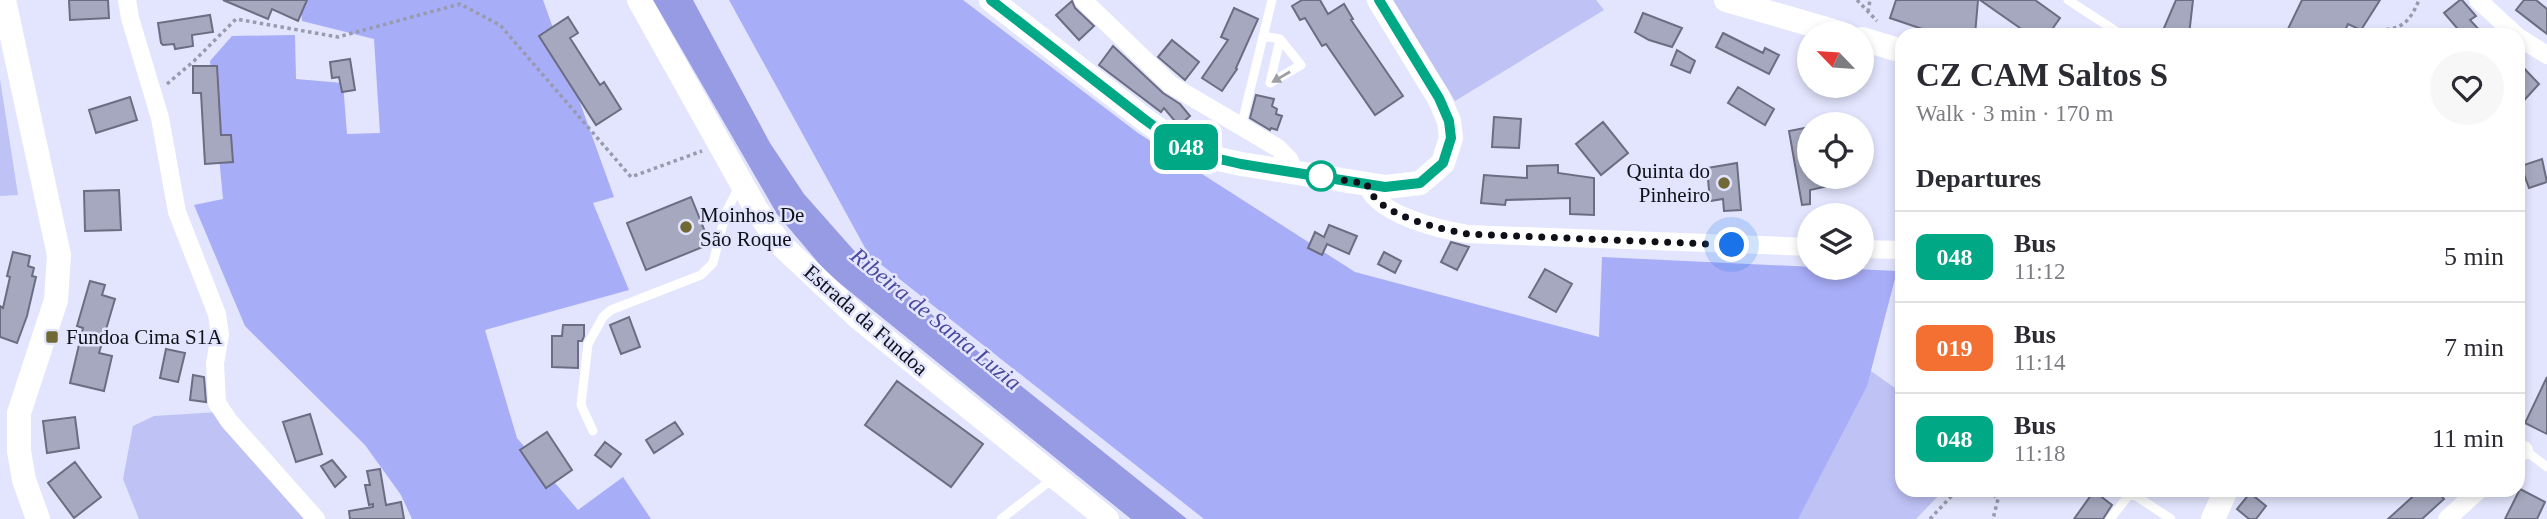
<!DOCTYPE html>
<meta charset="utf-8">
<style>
body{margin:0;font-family:"Times New Roman",serif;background:#f7f7f7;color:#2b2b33;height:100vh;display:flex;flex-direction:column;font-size:26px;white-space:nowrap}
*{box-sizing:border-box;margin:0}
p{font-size:23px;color:#7c7c81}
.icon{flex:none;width:38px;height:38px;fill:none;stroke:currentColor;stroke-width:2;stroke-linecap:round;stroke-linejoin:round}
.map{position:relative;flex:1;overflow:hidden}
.side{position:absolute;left:1895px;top:28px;width:630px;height:469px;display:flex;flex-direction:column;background:#fff;border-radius:21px;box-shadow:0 4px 10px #0003}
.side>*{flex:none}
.badge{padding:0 14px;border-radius:10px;font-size:24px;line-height:46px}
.needle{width:46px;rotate:295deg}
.controls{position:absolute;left:1797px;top:21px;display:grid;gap:14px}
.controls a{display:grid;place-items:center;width:77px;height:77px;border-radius:50%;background:#fff;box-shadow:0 4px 10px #0003;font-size:35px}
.you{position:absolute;width:35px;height:35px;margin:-18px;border:5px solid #fff;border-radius:50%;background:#1a73e8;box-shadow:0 0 0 10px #1a73e833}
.map>.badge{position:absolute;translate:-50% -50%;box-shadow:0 0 0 4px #fff}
h2{padding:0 21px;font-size:26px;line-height:63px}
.round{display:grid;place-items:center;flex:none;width:74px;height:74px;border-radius:37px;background:#f7f7f7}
.head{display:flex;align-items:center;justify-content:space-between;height:119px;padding:0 21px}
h1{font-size:33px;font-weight:700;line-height:52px}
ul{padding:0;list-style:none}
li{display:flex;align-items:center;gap:21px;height:91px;padding:0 21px;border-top:2px solid #e1e1e2}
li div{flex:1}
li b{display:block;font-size:26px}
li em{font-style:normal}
li .badge{min-width:77px;font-weight:700;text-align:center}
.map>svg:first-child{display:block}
.green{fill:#bec2f5}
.forest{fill:#a8adf8}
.water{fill:#969be4}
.building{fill:#a6a8bf;stroke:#6b6d82;stroke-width:2}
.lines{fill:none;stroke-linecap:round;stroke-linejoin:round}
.path{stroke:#989aad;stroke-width:3.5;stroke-dasharray:3.5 3.5;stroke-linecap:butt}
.service{stroke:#fff;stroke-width:9}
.minor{stroke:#fff;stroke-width:18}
.secondary{stroke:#fff;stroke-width:24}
.oneway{fill:#9f9fa3}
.line-casing{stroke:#fff;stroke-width:16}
.line{stroke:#00a886;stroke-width:10}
.walk{stroke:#0f1018;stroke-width:7;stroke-dasharray:0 12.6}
.stop-dot{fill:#fff;stroke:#00a886;stroke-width:3.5}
.poi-dot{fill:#706835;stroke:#e2e5fd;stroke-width:2.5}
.labels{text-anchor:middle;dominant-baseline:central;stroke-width:5;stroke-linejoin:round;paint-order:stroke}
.poi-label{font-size:21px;fill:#0f1018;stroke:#e2e5fd;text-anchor:start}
.street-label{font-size:21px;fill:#0f1018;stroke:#e2e5fd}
.water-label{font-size:23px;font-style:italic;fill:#4a499f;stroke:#e2e5fd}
</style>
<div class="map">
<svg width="2547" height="519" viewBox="0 0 2547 519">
<rect width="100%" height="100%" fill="#e2e5fd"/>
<path class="green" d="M1392 0H1596L1604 10 1455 101Z
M0 79 18 195 0 196Z
M1871 371 1902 393V490H1944L1916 519H1797Z
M219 412 305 519H139L123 479 133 426 154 416Z"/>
<path class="forest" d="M300 0H543L614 197 593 203 629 290 485 330 517 438 578 510 623 477 651 519H412L401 495 365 445 245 326 194 205 223 199 210 61 232 36 295 35 296 79 343 83 347 134 380 133 374 39 302 21Z
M729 0H963L1138 133 1355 272 1599 337 1602 257 1897 271 1867 386 1798 519H1204L869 255Z"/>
<path class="water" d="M653 0H693L770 143 804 194 858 255 1187 519H1131L827 273 777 214Z"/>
<path class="building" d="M69 0H108L109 18 70 20Z
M223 0H307L298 21 272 9 268 19Z
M1302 0H1320L1328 14 1344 4 1353 19 1351 20 1403 96 1375 115 1326 44 1322 46 1305 18 1300 20 1292 6Z
M1896 0H1978L1975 35H1940L1890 18Z
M1980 0H2035L2060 18 2048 35H2030Z
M2176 0H2193L2189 35H2161Z
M2302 0H2380L2361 30 2348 24 2343 35H2285Z
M2460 0H2462L2476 16 2470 20 2484 35H2463L2444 13Z
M2524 0H2536L2547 9V34L2516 10Z
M1072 1 1075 8 1094 26 1079 40 1056 15Z
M1234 8 1258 19 1236 68 1237 69 1222 91 1202 78 1228 40 1221 37Z
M1643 13 1682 28 1672 47 1649 40 1635 32Z
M210 15 213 32 192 35 193 46 175 49 174 44 163 45 161 43 158 23Z
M568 17 578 33 570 38 600 85 604 82 621 109 596 125 539 36Z
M1723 33 1763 53 1765 48 1779 55 1769 74 1716 47Z
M1172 40 1199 62 1185 80 1158 57Z
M1113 46 1163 93 1180 104 1190 116 1179 126 1164 108 1161 112 1099 65Z
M1677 50 1695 61 1690 73 1671 65Z
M350 59 355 90 342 92 339 77 332 78 330 62Z
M2518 62 2539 84 2518 107Z
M193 66H217L221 135H231L233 162 205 164 201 93H193Z
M1738 87 1774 109 1765 125 1728 103Z
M1256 95 1274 99 1272 106 1277 109 1276 114 1282 116 1277 130 1271 128 1270 130 1250 118Z
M130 97 137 120 96 133 89 110Z
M1494 117 1521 119 1519 148 1492 147Z
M1603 122 1628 153 1601 175 1576 144Z
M1810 127V177H1841L1842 183 1810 190V204L1802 205 1789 131Z
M2542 159 2547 182 2529 188 2521 166Z
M1737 163 1741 210 1724 211 1723 199 1710 201 1707 168Z
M1558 165V173L1594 178V215L1570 214V198L1506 200 1505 205 1481 203 1484 175 1527 178V166Z
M119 190 121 230 85 231 84 191Z
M691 197 710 244 646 270 627 223Z
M1329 225 1357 236 1349 254 1327 244 1322 255 1308 248 1315 232 1324 237Z
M1451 242 1469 247 1457 270 1441 262Z
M13 252 30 256 28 266 34 268 32 276 36 277 27 316 17 343 0 337V306L3 308 10 277 7 276Z
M1384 252 1401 261 1395 273 1378 264Z
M1545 269 1572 284 1556 312 1529 297Z
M90 281 105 285 102 295 115 299 99 353 112 356 104 391 70 383 83 328 77 326Z
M629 317 640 347 621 354 610 325Z
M563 325H584V336L582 341H578V368L552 367V336H562Z
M166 349 185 353 178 382 160 378Z
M193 375 204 377 206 402 190 400Z
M2547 377V434L2525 423Z
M897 381 983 444 951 487 865 425Z
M310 414 322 454 296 462 283 422Z
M75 417 79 448 47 453 43 421Z
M675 422 683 434 654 453 646 440Z
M547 432 572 470 546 488 520 450Z
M605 442 621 454 611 467 595 455Z
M332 460 346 477 335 487 321 466Z
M75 462 101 497 74 518 48 483Z
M380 469 386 505 401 502 404 519H350L349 511 373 507V504L369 505 365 485H370L367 471Z
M2520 489 2545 502 2537 519H2505Z
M2420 490H2436L2444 499 2422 519H2388Z
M2094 491 2112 505 2103 519H2074Z
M2250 493 2266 506 2256 519H2249L2237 509Z"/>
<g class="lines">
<path class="path" d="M1857 0 1877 21
M1868 12 1870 0
M2372 30C2400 30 2408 26 2419 0
M167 84 194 61 236 19 338 37 460 4 500 25 631 177 702 151
M1988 490 1998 499 1993 519
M1930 519 1957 490"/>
<path class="service" d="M2068 0 2122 35
M1263 36 1280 39 1301 65 1270 83 1280 39
M1241 127 1272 0
M593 431 581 405 588 344 603 317 611 310 701 275 713 263 726 212 739 187
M2522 448 2547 467
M1001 519 1055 477
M2110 519 2129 495 2136 496 2171 519"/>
<path class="minor" d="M127 0 130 18 160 118 177 212 217 314 220 335 215 363 217 403 229 421 316 519
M1083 0 1171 85 1278 148 1289 159 1295 172
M2478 0 2516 35
M2518 37 2547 55
M1367 184C1374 214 1441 230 1468 234L1810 247
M1862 249 1902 250
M2518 454 2524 450
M2447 519 2479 490"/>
<path class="secondary" d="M4 0 59 255 56 300 19 413V451L24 480 38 519
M639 0 756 209 780 244 860 319 1107 519
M991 0 1144 119 1177 143 1201 155 1241 164 1386 187 1420 183 1443 163 1451 138 1449 121 1439 98 1379 0
M1726 0 1840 33
M1862 39 1902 51
M2213 519 2226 490"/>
</g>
<defs><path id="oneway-solid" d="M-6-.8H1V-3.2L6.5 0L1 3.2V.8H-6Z" transform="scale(1.75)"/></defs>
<use class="oneway" href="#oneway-solid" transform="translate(1281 77) rotate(150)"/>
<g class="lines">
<defs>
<path id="line" d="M991 0 1144 119 1177 143 1202 155 1241 164 1385 187 1420 183 1443 163 1451 138 1449 121 1439 98 1379 0"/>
</defs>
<use href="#line" class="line-casing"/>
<use href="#line" class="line"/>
<path class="walk" d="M1321 176 1314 175 1367 184C1374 215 1441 229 1468 234L1732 245"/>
</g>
<circle class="stop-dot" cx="1321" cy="176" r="14"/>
<g class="poi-dot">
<circle cx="1724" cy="183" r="7"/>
<circle cx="686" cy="227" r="7"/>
<rect x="45" y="330" width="14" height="14" rx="3.5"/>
</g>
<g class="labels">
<g class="poi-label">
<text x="1710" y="171" text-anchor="end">Quinta do<tspan x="1710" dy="24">Pinheiro</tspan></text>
<text x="700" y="215">Moinhos De<tspan x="700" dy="24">São Roque</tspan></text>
<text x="66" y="337">Fundoa Cima S1A</text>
</g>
<g class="street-label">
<text transform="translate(866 320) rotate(41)">Estrada da Fundoa</text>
</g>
<g class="water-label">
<text transform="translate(936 319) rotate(39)">Ribeira de Santa Luzia</text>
</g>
</g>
</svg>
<div class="controls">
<a><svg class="needle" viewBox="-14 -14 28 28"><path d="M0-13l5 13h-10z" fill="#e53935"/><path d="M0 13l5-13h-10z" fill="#7c7c81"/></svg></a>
<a><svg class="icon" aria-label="locate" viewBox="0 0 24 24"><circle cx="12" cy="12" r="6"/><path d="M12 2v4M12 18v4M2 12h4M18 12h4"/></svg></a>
<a><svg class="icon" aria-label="layers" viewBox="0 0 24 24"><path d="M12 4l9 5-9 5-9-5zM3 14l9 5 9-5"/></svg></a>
</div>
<div class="you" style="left:1732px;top:245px"></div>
<b class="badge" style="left:1186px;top:147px;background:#00a886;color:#fff">048</b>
<section class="side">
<div class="head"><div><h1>CZ CAM Saltos S</h1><p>Walk · 3 min · 170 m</p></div><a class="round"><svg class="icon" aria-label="heart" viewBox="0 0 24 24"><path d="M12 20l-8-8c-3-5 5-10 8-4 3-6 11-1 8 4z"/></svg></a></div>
<h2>Departures</h2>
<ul>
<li><span class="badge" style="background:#00a886;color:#fff">048</span><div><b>Bus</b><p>11:12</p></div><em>5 min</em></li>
<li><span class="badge" style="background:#f37032;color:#fff">019</span><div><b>Bus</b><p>11:14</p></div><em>7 min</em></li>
<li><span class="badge" style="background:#00a886;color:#fff">048</span><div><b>Bus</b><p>11:18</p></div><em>11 min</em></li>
</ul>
</section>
</div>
